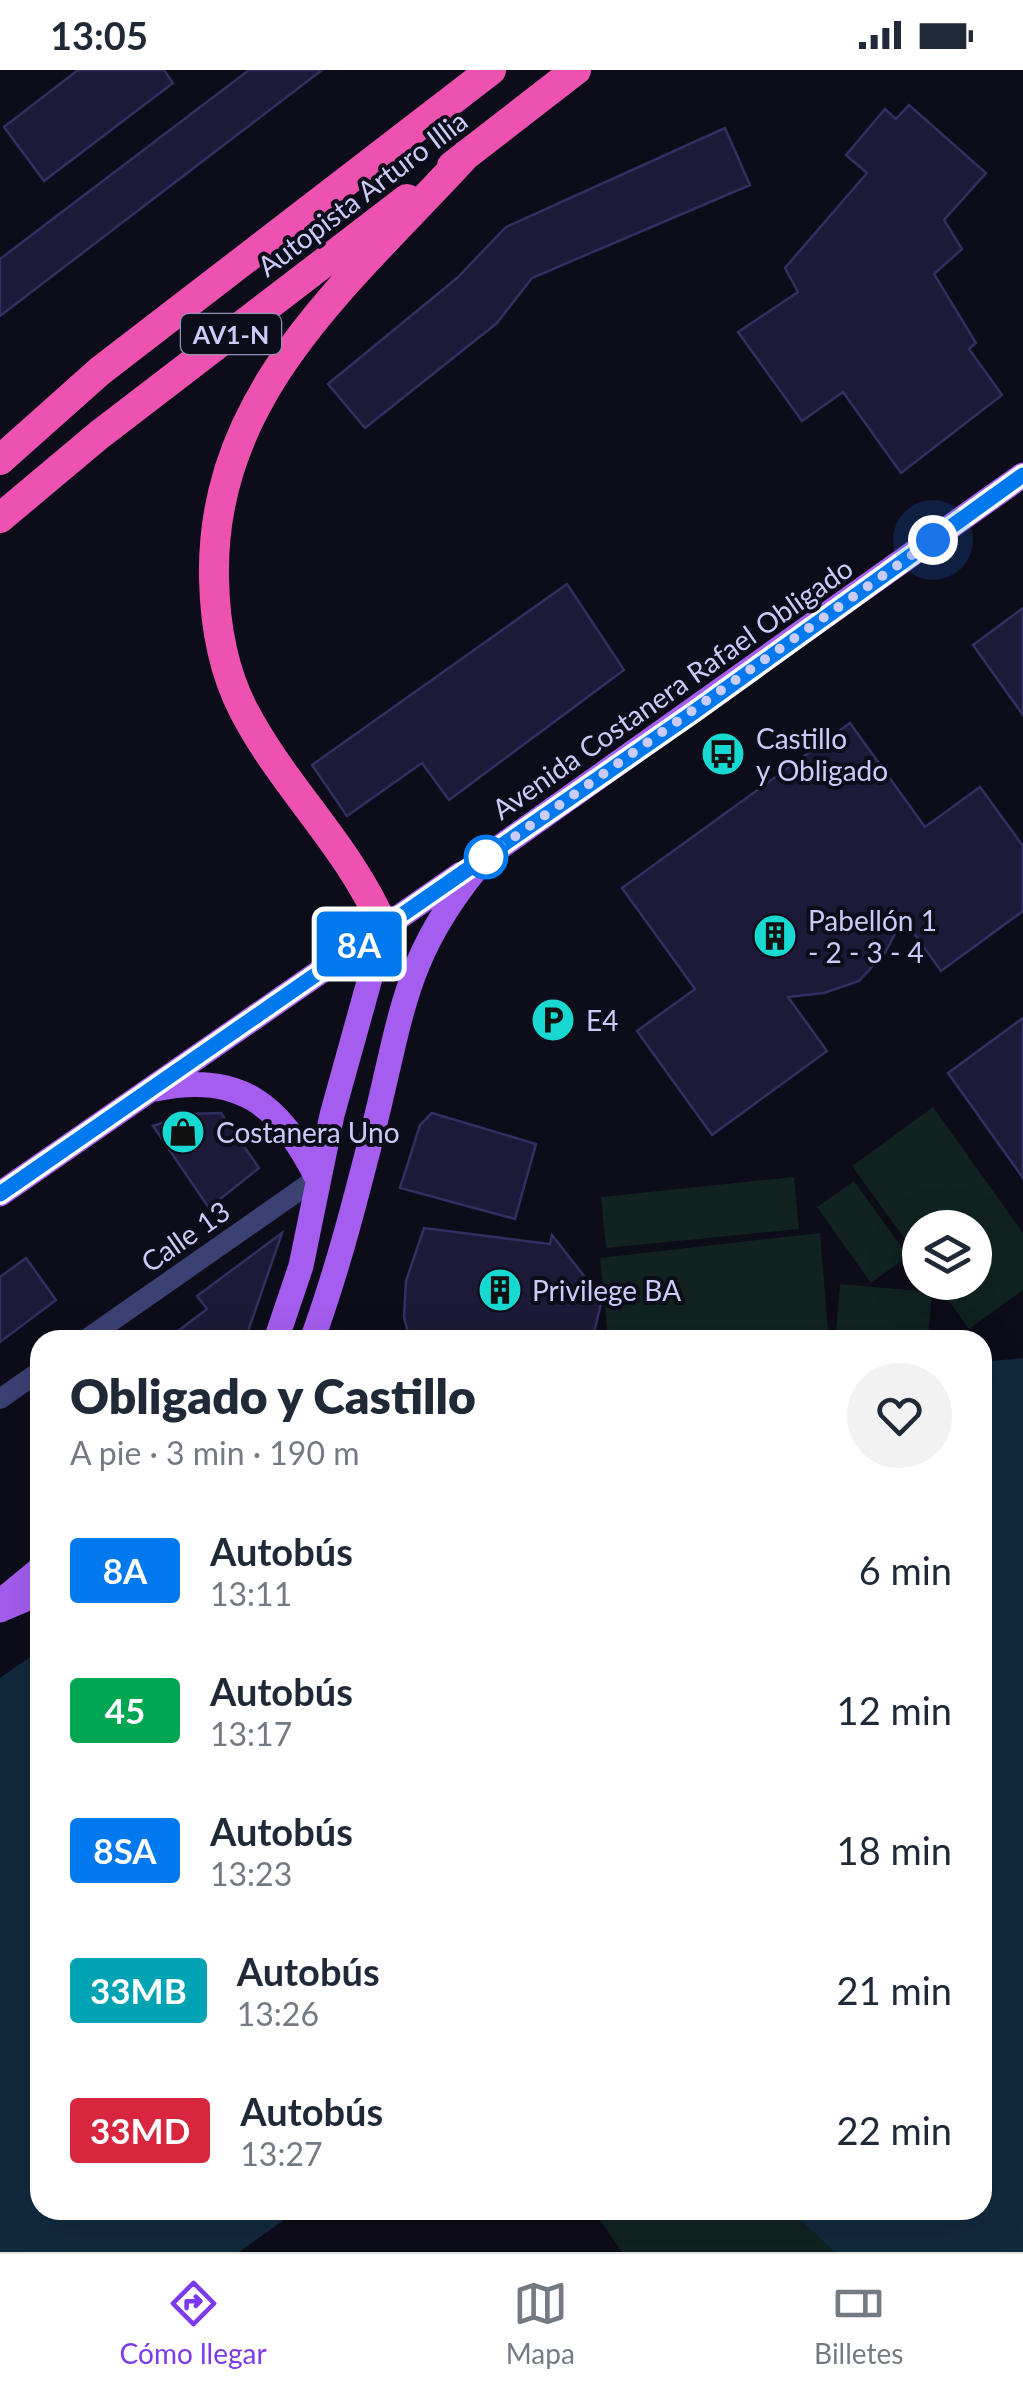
<!DOCTYPE html>
<html lang="es">
<meta charset="utf-8">
<style>
body{margin:0;font-family:Lato,sans-serif;background:#f2f2f3;color:#1f2937;height:100vh;display:flex;flex-direction:column;font-size:38px;white-space:nowrap}
*{box-sizing:border-box;margin:0}
p{font-size:32px;color:#747a83}
.icon{flex:none;width:55px;height:55px;fill:none;stroke:currentColor;stroke-width:2;stroke-linecap:round;stroke-linejoin:round}
.map{position:relative;flex:1;overflow:hidden}
.side{position:absolute;left:30px;top:1260px;width:962px;height:890px;display:flex;flex-direction:column;background:#fff;border-radius:30px;box-shadow:0 10px 40px #0002}
.side>*{flex:none}
.badge{padding:0 20px;border-radius:8px;font-size:35px;line-height:65px}
.fabs{position:absolute;left:902px;top:1140px;display:grid;gap:20px}
.fabs a{display:grid;place-items:center;width:90px;height:90px;border-radius:50%;background:#fff;box-shadow:0 10px 40px #0002;font-size:50px}
.you{position:absolute;width:50px;height:50px;margin:-25px;border:8px solid #fff;border-radius:50%;background:#1a73e8;box-shadow:0 0 0 15px #1a73e833}
.map>.badge{position:absolute;translate:-50% -50%;box-shadow:0 0 0 5px #fff}
.round{display:grid;place-items:center;flex:none;width:105px;height:105px;border-radius:52px;background:#f2f2f3}
.head{display:flex;align-items:center;justify-content:space-between;height:170px;padding:0 40px}
h1{font-size:48px;font-weight:800;line-height:75px}
ul{padding:0;list-style:none}
li{display:flex;align-items:center;gap:30px;height:140px;padding:0 40px}
li div{flex:1}
li b{display:block;font-size:38px}
li em{font-style:normal}
li .badge{min-width:110px;font-weight:700;text-align:center}
.status{display:flex;justify-content:space-between;align-items:center;height:70px;padding:0 50px;background:#fff;direction:ltr}
.status svg{height:28px;fill:currentColor}
.menu{display:flex;justify-content:space-around;align-items:center;height:140px;border-top:2px solid #e0e1e3;background:#fff;font-size:28px;color:#747a83}
.menu a{display:grid;justify-items:center;gap:5px}
.menu .current{color:#7c3aed}
.map>svg:first-child{display:block}
.green{fill:#102320}
.water{fill:#12293d}
.building{fill:#1c1a38;stroke:#322f62;stroke-width:2.5}
.lines{fill:none;stroke-linecap:round;stroke-linejoin:round}
.minor{stroke:#3c4174;stroke-width:20}
.major{stroke:#a45dee;stroke-width:25}
.highway{stroke:#ed52b1;stroke-width:30}
.line-casing{stroke:#fff;stroke-width:22}
.line{stroke:#0079ef;stroke-width:15}
.walk{stroke:#cacbf9;stroke-width:10;stroke-dasharray:0 18}
.stop-dot{fill:#fff;stroke:#0079ef;stroke-width:5}
.labels{text-anchor:middle;dominant-baseline:central;stroke-width:8;stroke-linejoin:round;paint-order:stroke}
.shield{fill:#0d0c19;stroke:#9192b6;stroke-width:2.5}
.shield-label{font-size:25px;font-weight:bold;fill:#cacbf9}
.street-label{font-size:28px;fill:#cacbf9;stroke:#0d0c19}
.poi-label{font-size:28px;fill:#cacbf9;stroke:#0d0c19;text-anchor:start}
</style>
<div class="status"><b>13:05</b><svg viewBox="0 0 49 12"><path d="M0 12V9h3v3zM5 12V6h3v6zM10 12V3h3v9zM15 12V0h3v12zM26 1h20v11H26zM47 4h2v5h-2z"/></svg></div>
<div class="map">
<svg width="1023" height="2182" viewBox="0 0 1023 2182">
<rect width="100%" height="100%" fill="#0d0c19"/>
<path class="green" d="M933 1037 1023 1163V1220L969 1259 936 1213 975 1212V1158H920V1190L852 1096Z
M794 1107 799 1159 606 1178 601 1127Z
M854 1111 908 1186 871 1213 817 1137Z
M820 1163 828 1261 739 1270H608L600 1188Z
M840 1214 932 1222 928 1268 836 1261Z
M593 2140H790L834 2182H622Z"/>
<path class="water" d="M1023 1288V2182H834L790 2140H982V1292Z
M40 1580V2140H298L239 2182H0V1608Z"/>
<path class="building" d="M78 0H164L173 13 44 111 4 57Z
M249 0H322L0 246V189Z
M909 35 986 103 944 150 962 179 934 204 976 273 969 279 1002 325 901 403 843 322 802 351 738 262 798 222 785 198 867 103 846 85 885 39 896 49Z
M725 58 750 115 532 208 497 253 365 358 328 314 457 208 506 157Z
M567 514 624 600 449 730 422 693 347 746 312 695Z
M1023 538V645L973 575Z
M850 653 925 757 980 717 1023 776V841L941 901 903 848 885 883 859 911 824 923 788 927 827 981 712 1065 637 961 695 919 622 818Z
M1023 948V1108L948 1003Z
M221 1043 259 1098 209 1138 153 1056 188 1044Z
M432 1043 536 1074 515 1149 400 1118 420 1055Z
M424 1158 550 1174 552 1165 602 1229 593 1267 410 1270 404 1247 406 1211Z
M282 1163 245 1270H166L207 1239 197 1226Z
M26 1188 56 1230 0 1272V1207Z"/>
<g class="lines">
<path class="minor" d="M85 1270 317 1108
M0 1329 40 1301"/>
<path class="major" d="M155 1019C239 1001 281 1035 317 1108
M0 1124 461 804
M276 1270 301 1196 332 1045 384 858
M312 1270C337 1202 356 1128 374 1057 403 941 404 883 486 787L1023 405
M0 1532 40 1499
M0 1540 40 1523"/>
<path class="highway" d="M452 96 576 0
M0 390 100 301 491 0
M0 448 99 365 407 129
M384 858C349 776 284 718 244 641 223 601 215 554 214 509 210 322 351 211 466 85"/>
</g>
<g class="lines">
<defs>
<path id="line" d="M0 1124 694 642 1023 405"/>
</defs>
<use href="#line" class="line-casing"/>
<use href="#line" class="line"/>
<path class="walk" d="M486 787 933 470"/>
</g>
<defs>
<symbol id="bus-disc" viewBox="-11 -11 22 22"><circle r="9.5" fill="#17d9d2" stroke="#0d0c19"/><path d="M-5-6H5V4H4V6H2V4H-2V6H-4V4H-5ZM-3.5-4V0h7V-4ZM-3.5 1.2v1.5H-2V1.2ZM2 1.2v1.5H3.5V1.2Z" fill="#111"/></symbol>
<symbol id="building-disc" viewBox="-11 -11 22 22"><circle r="9.5" fill="#17d9d2" stroke="#0d0c19"/><path d="M-4-6H4V6H1V3H-1V6H-4ZM-2.5-4.3h1.7v1.8h-1.7ZM.8-4.3h1.7v1.8H.8ZM-2.5-1h1.7V.8h-1.7ZM.8-1h1.7V.8H.8Z" fill="#111"/></symbol>
<symbol id="parking-disc" viewBox="-11 -11 22 22"><circle r="9.5" fill="#17d9d2" stroke="#0d0c19"/><path d="M-3.5-5.5H1a3.5 3.5 0 0 1 0 7H-1V5.5H-3.5ZM-1-3.4V-.6H.8a1.4 1.4 0 0 0 0-2.8Z" fill="#111"/></symbol>
<symbol id="shop-disc" viewBox="-11 -11 22 22"><circle r="9.5" fill="#17d9d2" stroke="#0d0c19"/><path d="M-5-2.5h2.3a2.7 3.5 0 0 1 5.4 0H5L5.5 6h-11ZM-1.5-2.5h3a1.5 2.3 0 0 0-3 0Z" fill="#111"/></symbol>
</defs>
<g fill-rule="evenodd">
<use href="#bus-disc" x="698" y="659" width="50" height="50"/>
<use href="#building-disc" x="750" y="841" width="50" height="50"/>
<use href="#parking-disc" x="528" y="925" width="50" height="50"/>
<use href="#shop-disc" x="158" y="1037" width="50" height="50"/>
<use href="#building-disc" x="475" y="1195" width="50" height="50"/>
</g>
<circle class="stop-dot" cx="486" cy="787" r="20"/>
<g class="labels">
<rect class="shield" x="181" y="244" width="100" height="40" rx="8"/>
<g class="shield-label">
<text x="231" y="264">AV1-N</text>
</g>
<g class="street-label">
<text transform="translate(362 123) rotate(-37)">Autopista Arturo Illia</text>
<text transform="translate(672 618) rotate(-35)">Avenida Costanera Rafael Obligado</text>
<text transform="translate(185 1166) rotate(-35)">Calle 13</text>
</g>
<g class="poi-label">
<text x="756" y="668">Castillo<tspan x="756" dy="32">y Obligado</tspan></text>
<text x="808" y="850">Pabellón 1<tspan x="808" dy="32">- 2 - 3 - 4</tspan></text>
<text x="586" y="950">E4</text>
<text x="216" y="1062">Costanera Uno</text>
<text x="532" y="1220">Privilege BA</text>
</g>
</g>
</svg>
<div class="fabs">
<a><svg class="icon" aria-label="layers" viewBox="0 0 24 24"><path d="M12 4l9 5-9 5-9-5zM3 14l9 5 9-5"/></svg></a>
</div>
<div class="you" style="left:933px;top:470px"></div>
<b class="badge" style="left:359px;top:874px;background:#0079ef;color:#fff">8A</b>
<section class="side">
<div class="head"><div><h1>Obligado y Castillo</h1><p>A pie · 3 min · 190 m</p></div><a class="round"><svg class="icon" aria-label="heart" viewBox="0 0 24 24"><path d="M12 20l-8-8c-3-5 5-10 8-4 3-6 11-1 8 4z"/></svg></a></div>
<ul>
<li><span class="badge" style="background:#0079ef;color:#fff">8A</span><div><b>Autobús</b><p>13:11</p></div><em>6 min</em></li>
<li><span class="badge" style="background:#00a651;color:#fff">45</span><div><b>Autobús</b><p>13:17</p></div><em>12 min</em></li>
<li><span class="badge" style="background:#0079ef;color:#fff">8SA</span><div><b>Autobús</b><p>13:23</p></div><em>18 min</em></li>
<li><span class="badge" style="background:#00a3b4;color:#fff">33MB</span><div><b>Autobús</b><p>13:26</p></div><em>21 min</em></li>
<li><span class="badge" style="background:#d7263d;color:#fff">33MD</span><div><b>Autobús</b><p>13:27</p></div><em>22 min</em></li>
</ul>
</section>
</div>
<nav class="menu">
<a class="current"><svg class="icon" aria-label="directions" viewBox="0 0 24 24"><path d="M12 3l9 9-9 9-9-9zM9 14v-3h6M13 9l2 2-2 2"/></svg>Cómo llegar</a>
<a><svg class="icon" aria-label="map" viewBox="0 0 24 24"><path d="M3 6l6-2 6 2 6-2v14l-6 2-6-2-6 2zM9 4v14M15 6v14"/></svg>Mapa</a>
<a><svg class="icon" aria-label="tickets" viewBox="0 0 24 24"><path d="M3 7h18v10H3zM15 7v10"/></svg>Billetes</a>
</nav>
